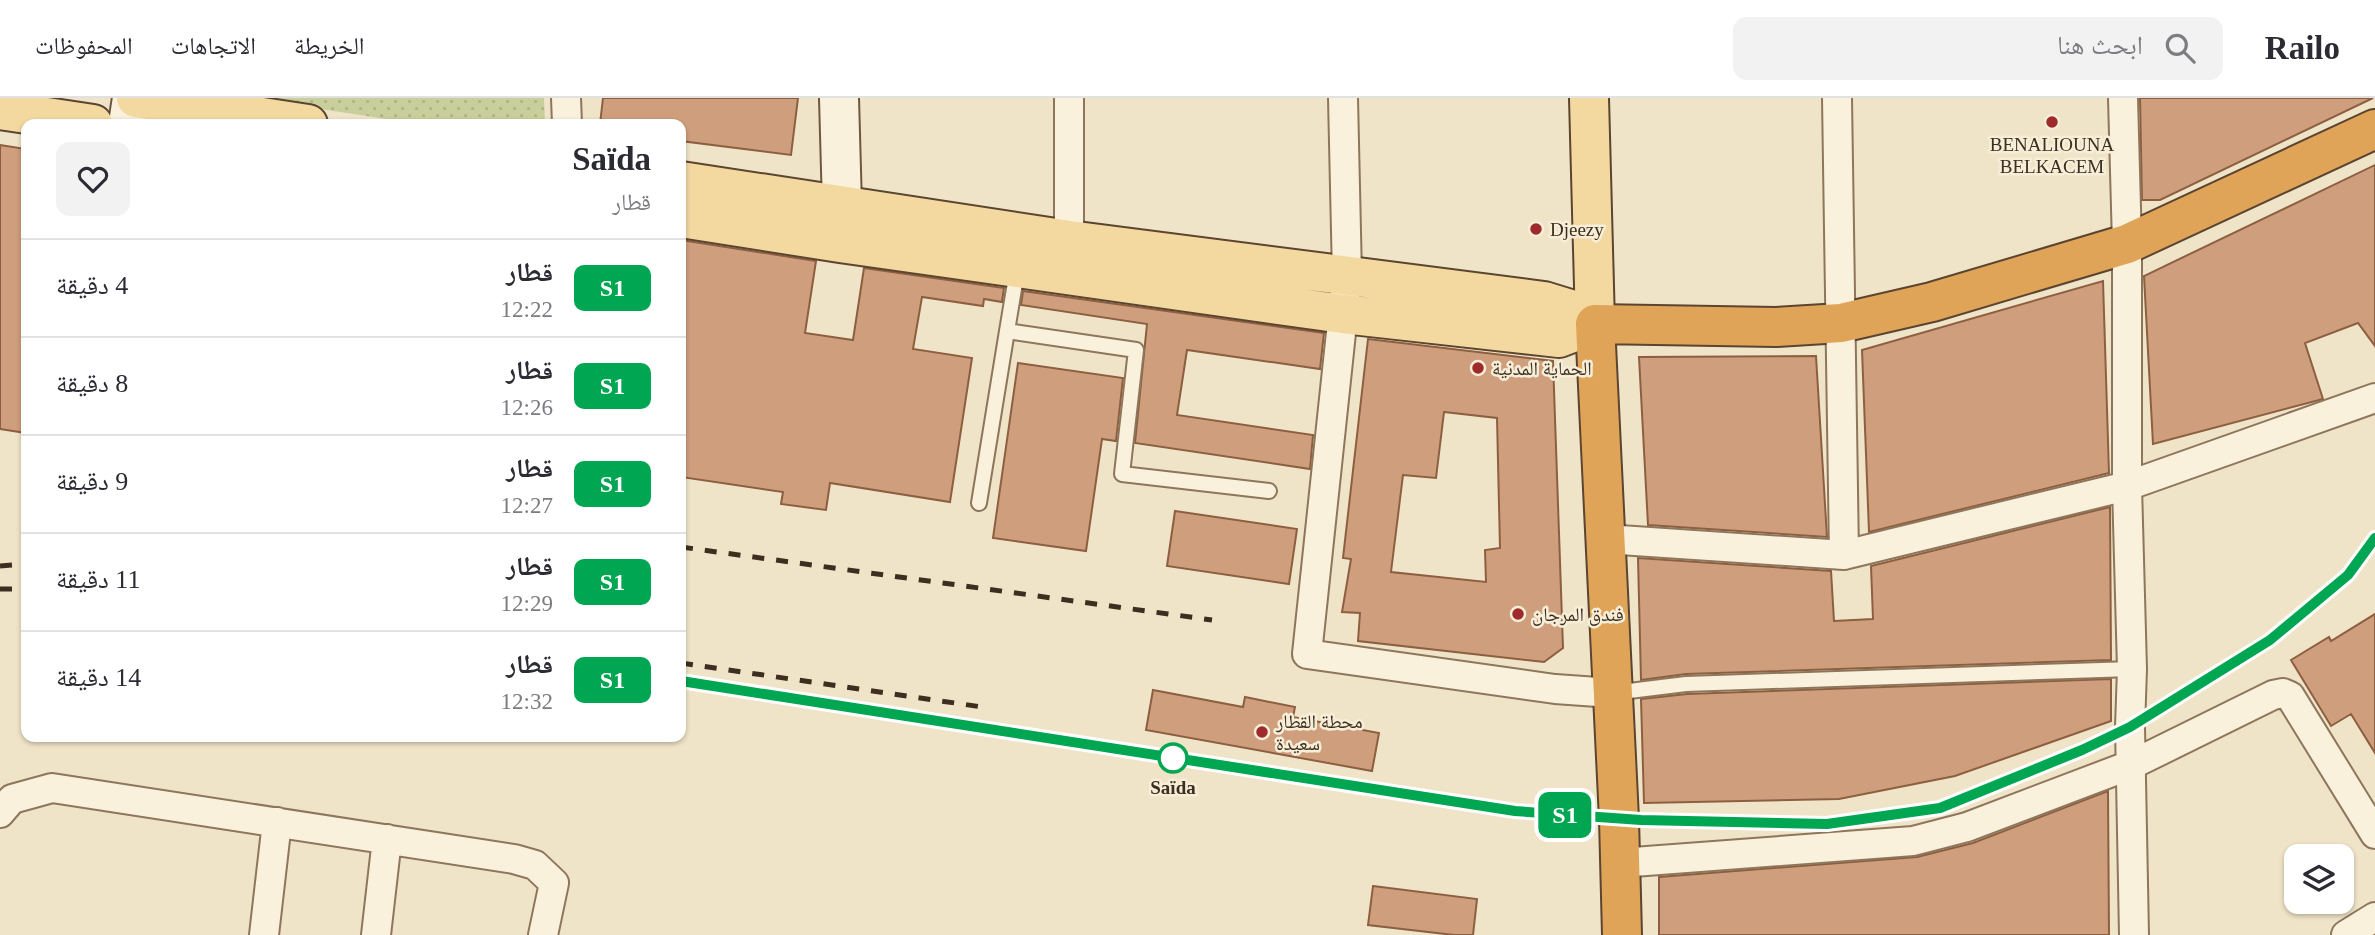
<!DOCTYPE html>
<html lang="ar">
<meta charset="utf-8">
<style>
body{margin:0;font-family:"Times New Roman","Noto Naskh Arabic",serif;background:#f2f2f3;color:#2b2b33;direction:rtl;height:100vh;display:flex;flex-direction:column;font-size:26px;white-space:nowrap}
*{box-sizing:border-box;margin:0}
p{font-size:23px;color:#7c7c81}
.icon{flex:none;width:38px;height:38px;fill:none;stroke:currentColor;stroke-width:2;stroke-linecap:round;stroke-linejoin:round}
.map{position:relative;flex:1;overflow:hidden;direction:ltr}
.details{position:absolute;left:21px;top:21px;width:665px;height:623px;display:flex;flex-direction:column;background:#fff;border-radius:14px;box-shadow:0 2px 5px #0004;direction:rtl}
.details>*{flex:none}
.badge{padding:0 14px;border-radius:10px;font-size:24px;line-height:46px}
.fabs{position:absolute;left:2284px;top:746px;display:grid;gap:14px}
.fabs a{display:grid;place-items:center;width:70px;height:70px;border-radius:14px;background:#fff;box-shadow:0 2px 5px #0004;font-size:35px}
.map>.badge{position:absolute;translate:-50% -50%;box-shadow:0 0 0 4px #fff}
.round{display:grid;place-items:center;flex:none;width:74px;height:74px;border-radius:14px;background:#f2f2f3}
.overview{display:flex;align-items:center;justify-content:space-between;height:119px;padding:0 35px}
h1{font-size:33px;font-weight:800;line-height:52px}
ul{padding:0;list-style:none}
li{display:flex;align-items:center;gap:21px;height:98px;padding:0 35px;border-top:2px solid #e1e1e2}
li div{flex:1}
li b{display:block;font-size:26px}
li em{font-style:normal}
li .badge{min-width:77px;font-weight:700;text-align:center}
header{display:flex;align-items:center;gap:42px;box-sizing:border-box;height:98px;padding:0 35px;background:#fff;border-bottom:2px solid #e1e1e2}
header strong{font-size:33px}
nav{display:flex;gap:38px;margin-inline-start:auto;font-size:24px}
.search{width:490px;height:63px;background:#f2f2f3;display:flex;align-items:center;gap:18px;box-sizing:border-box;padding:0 24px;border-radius:14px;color:#7c7c81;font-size:26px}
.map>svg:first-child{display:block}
.green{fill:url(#green-dots)}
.building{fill:#cf9f7d;stroke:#8d5f41;stroke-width:2;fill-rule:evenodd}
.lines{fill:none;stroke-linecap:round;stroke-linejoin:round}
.lane-casing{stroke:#8d765c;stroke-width:18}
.street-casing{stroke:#8d765c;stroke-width:32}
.secondary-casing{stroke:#6f573f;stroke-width:42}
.primary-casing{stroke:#5b4430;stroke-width:42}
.highway-casing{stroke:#5b4430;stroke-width:42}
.lane{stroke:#faf1dc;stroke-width:14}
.street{stroke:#faf1dc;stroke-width:28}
.secondary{stroke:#faf1dc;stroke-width:38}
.primary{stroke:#f3d9a0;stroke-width:38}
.highway{stroke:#e0a458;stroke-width:38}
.rail{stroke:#3d2e20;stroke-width:5;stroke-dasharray:12 12;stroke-linecap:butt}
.line-casing{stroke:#fff;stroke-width:16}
.line{stroke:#00a651;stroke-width:10}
.poi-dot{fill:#9e2a2b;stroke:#f7eed8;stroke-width:2.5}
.stop-dot{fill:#fff;stroke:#00a651;stroke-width:3.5}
.labels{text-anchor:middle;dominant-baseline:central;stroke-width:5;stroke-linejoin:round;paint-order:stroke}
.poi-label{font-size:19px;fill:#3d2e20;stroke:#f7eed8;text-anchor:start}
.stop-label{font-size:19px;font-weight:bold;fill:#3d2e20;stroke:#f7eed8}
</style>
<header>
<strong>Railo</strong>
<div class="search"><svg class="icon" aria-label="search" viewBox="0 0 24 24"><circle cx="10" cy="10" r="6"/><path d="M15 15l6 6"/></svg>ابحث هنا</div>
<nav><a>الخريطة</a><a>الاتجاهات</a><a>المحفوظات</a></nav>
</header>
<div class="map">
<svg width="2375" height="837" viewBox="0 0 2375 837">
<defs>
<pattern id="green-dots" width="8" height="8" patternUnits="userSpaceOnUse" patternTransform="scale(1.75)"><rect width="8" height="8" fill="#c9cf9b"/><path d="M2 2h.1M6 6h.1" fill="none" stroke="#aeb285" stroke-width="1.8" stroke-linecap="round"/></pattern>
</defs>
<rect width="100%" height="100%" fill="#f0e4c8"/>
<path class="green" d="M247 0H544L545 26H420Z"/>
<path class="building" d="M603 0H798L791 57 681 43V26H600Z
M2140 0H2373L2160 102H2142Z
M0 47 26 51V335L0 331Z
M2375 67V248L2358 225 2305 245 2323 301 2153 346 2144 178Z
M681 142 816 163 805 235 853 242 864 170 1004 190 1002 204 984 201 983 208 922 199 913 251 972 260 950 404 830 385 826 412 781 406 783 394 681 379Z
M2103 183 2109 375 1869 434 1862 252Z
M1023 193 1324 235 1320 271 1187 252 1177 317 1313 337 1310 371 1135 345 1147 226 1021 207Z
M1368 241 1553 263 1563 550 1544 564 1358 543 1360 515 1342 514 1351 461 1343 460ZM1444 314 1497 320 1500 450 1485 452 1486 484 1391 474 1403 377 1436 380Z
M1816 258 1827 439 1648 427 1639 259Z
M1018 265 1123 280 1116 343 1102 341 1086 453 993 440Z
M2110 409 2111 562 1686 576 1641 582 1638 460 1831 473 1834 523 1873 521 1871 468Z
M1175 413 1297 431 1289 486 1167 468Z
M2375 516V655L2351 616 2331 628 2291 562 2329 539 2331 543Z
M2111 581V623L1955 678 1839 701 1644 705 1641 601 1687 596Z
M1153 592 1243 609 1245 599 1295 609 1293 619 1379 635 1372 673 1146 632Z
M2108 693 2109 837H1659V779L1917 759 1973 745Z
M1373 788 1477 801 1473 837H1454L1368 827Z"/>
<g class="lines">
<defs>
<path id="lane" d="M1007 233 1017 173
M979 405 1007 233 1136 252 1122 376 1269 393
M1613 595 1686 586 2132 571"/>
<path id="street" d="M566 0 567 26
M1343 0 1347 178 1307 556 1555 591 1612 595
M1837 0 1844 457
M2123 0 2127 146V388L2132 571 2130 629 2134 837
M1065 158 1069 142V0
M1605 441 1844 457 2127 388 2375 300
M0 715 12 701 52 690 514 761 535 767 554 785 543 837
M1620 765 1913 743 1967 729 2133 666 2273 597 2283 595 2290 598 2375 736
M264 837 277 724
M376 837 387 741
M2346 837 2375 819"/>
<path id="secondary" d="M839 0 842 108 841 139
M128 26 132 0"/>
<path id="primary" d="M136 0 308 26
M1589 0 1595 226
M0 12 93 26
M681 83 1069 142 1544 203 1570 211 1595 226
M681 120 840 145 1343 216 1559 240 1595 226"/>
<path id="highway" d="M1622 837 1619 721 1595 226 1776 229 1841 225 1932 204 2127 146 2375 31"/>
</defs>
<use href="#lane" class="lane-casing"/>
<use href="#street" class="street-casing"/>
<use href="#secondary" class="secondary-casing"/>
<use href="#primary" class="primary-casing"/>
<use href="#highway" class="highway-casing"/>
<use href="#lane" class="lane"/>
<use href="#street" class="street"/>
<use href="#secondary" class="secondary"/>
<use href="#primary" class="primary"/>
<use href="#highway" class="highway"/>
<path class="rail" d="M681 449 1212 522
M0 468 26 466
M0 491H26
M681 565 989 610
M681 583 1515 713 1619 721 1827 726 1940 710 2083 652 2130 629 2271 542 2348 477 2375 440"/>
</g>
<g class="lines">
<defs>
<path id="line" d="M681 583 1515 713 1641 722 1827 726 1940 710 2082 652 2130 629 2270 542 2348 477 2375 440"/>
</defs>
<use href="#line" class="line-casing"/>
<use href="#line" class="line"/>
</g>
<g class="poi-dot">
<circle cx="2052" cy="24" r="7"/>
<circle cx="1536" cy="131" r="7"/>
<circle cx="1478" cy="270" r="7"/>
<circle cx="1518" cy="516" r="7"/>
<circle cx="1262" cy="634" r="7"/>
</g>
<circle class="stop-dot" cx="1173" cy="660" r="14"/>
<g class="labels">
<g class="poi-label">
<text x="2052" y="46" text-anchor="middle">BENALIOUNA<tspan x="2052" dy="22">BELKACEM</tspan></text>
<text x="1550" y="131">Djeezy</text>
<text x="1492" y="270">الحماية المدنية</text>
<text x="1532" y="516">فندق المرجان</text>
<text x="1276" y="623">محطة القطار<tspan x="1276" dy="22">سعيدة</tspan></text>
</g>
<g class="stop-label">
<text x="1173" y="689">Saïda</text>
</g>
</g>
</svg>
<div class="fabs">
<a><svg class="icon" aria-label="layers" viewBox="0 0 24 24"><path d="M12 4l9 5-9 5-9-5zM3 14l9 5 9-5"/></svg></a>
</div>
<b class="badge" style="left:1565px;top:717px;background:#00a651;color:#fff">S1</b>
<section class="details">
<div class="overview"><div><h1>Saïda</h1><p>قطار</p></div><a class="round"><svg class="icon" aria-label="heart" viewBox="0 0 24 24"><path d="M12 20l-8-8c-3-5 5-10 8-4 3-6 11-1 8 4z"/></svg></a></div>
<ul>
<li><span class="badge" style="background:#00a651;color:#fff">S1</span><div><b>قطار</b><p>12:22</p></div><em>4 دقيقة</em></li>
<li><span class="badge" style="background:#00a651;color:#fff">S1</span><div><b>قطار</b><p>12:26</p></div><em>8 دقيقة</em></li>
<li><span class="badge" style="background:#00a651;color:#fff">S1</span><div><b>قطار</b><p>12:27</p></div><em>9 دقيقة</em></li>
<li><span class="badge" style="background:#00a651;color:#fff">S1</span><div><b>قطار</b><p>12:29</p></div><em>11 دقيقة</em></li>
<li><span class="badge" style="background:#00a651;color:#fff">S1</span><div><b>قطار</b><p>12:32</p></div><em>14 دقيقة</em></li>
</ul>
</section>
</div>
